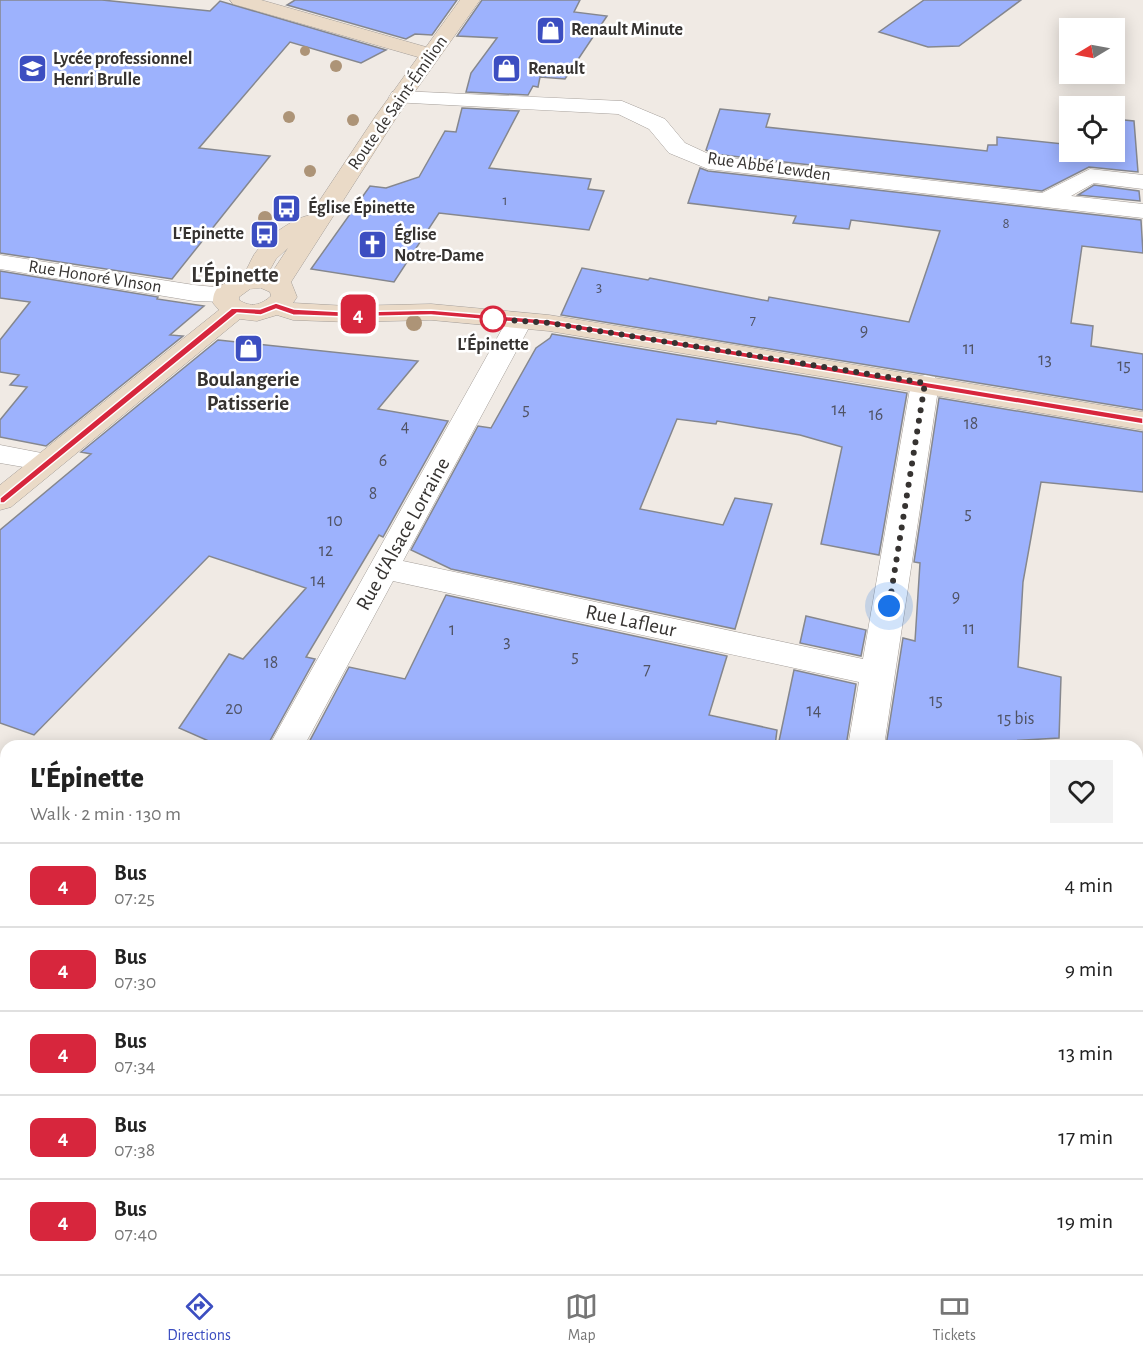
<!DOCTYPE html>
<meta charset="utf-8">
<style>
body{margin:0;font-family:"Alegreya Sans",sans-serif;background:#f2f2f2;color:#222;height:100vh;display:flex;flex-direction:column;font-size:22px;white-space:nowrap}
*{box-sizing:border-box;margin:0}
p{font-size:20px;color:#767676}
.icon{flex:none;width:33px;height:33px;fill:none;stroke:currentColor;stroke-width:2;stroke-linecap:round;stroke-linejoin:round}
.map{position:relative;flex:1;overflow:hidden}
.sheet{position:absolute;left:0px;top:740px;width:1143px;height:536px;display:flex;flex-direction:column;background:#fff;border-radius:18px 18px 0 0;box-shadow:0 3px 15px #0003}
.sheet>*{flex:none}
.badge{padding:0 12px;border-radius:9px;font-size:21px;line-height:39px}
.needle{width:39px;rotate:260deg}
.buttons{position:absolute;left:1059px;top:18px;display:grid;gap:12px}
.buttons a{display:grid;place-items:center;width:66px;height:66px;border-radius:0px;background:#fff;box-shadow:0 3px 15px #0003;font-size:30px}
.you{position:absolute;width:30px;height:30px;margin:-15px;border:4px solid #fff;border-radius:50%;background:#1a73e8;box-shadow:0 0 0 9px #1a73e833}
.map>.badge{position:absolute;translate:-50% -50%;box-shadow:0 0 0 3px #fff}
.round{display:grid;place-items:center;flex:none;width:63px;height:63px;border-radius:0px;background:#f2f2f2}
.headline{display:flex;align-items:center;justify-content:space-between;height:102px;padding:0 30px}
h1{font-size:28px;font-weight:800;line-height:45px}
ul{padding:0;list-style:none}
li{display:flex;align-items:center;gap:18px;height:84px;padding:0 30px;border-top:2px solid #e0e0e0}
li div{flex:1}
li b{display:block;font-size:22px}
li em{font-style:normal}
li .badge{min-width:66px;font-weight:700;text-align:center}
.menu{display:flex;justify-content:space-around;align-items:center;height:84px;border-top:2px solid #e0e0e0;background:#fff;font-size:16px;color:#767676}
.menu a{display:grid;justify-items:center;gap:3px}
.menu .current{color:#3c4ec1}
.map>svg:first-child{display:block}
.green{fill:#fbc48b}
.building{fill:#9db2fd;stroke:#85878e;stroke-width:1.5}
.lines{fill:none;stroke-linecap:round;stroke-linejoin:round}
.street-casing{stroke:#a49e99;stroke-width:1}
.secondary-casing{stroke:#a49e99;stroke-width:1}
.street{fill:#fff;fill-rule:evenodd}
.secondary{fill:#eadac7;fill-rule:evenodd}
.tree{fill:#ad9477}
.line{fill:#d7263d;stroke:#fff;stroke-width:1.5}
.walk{stroke:#363331;stroke-width:6;stroke-dasharray:0 10.8}
.stop-dot{fill:#fff;stroke:#d7263d;stroke-width:3}
.labels{text-anchor:middle;dominant-baseline:central;stroke-width:5;stroke-linejoin:round;paint-order:stroke}
.far-number-label{font-size:15px;fill:#505364}
.far-poi-label{font-size:18px;font-weight:bold;fill:#363331;stroke:#fff;text-anchor:start}
.far-street-label{font-size:18px;fill:#363331;stroke:#fff}
.number-label{font-size:18px;fill:#505364}
.far-stop-label{font-size:18px;font-weight:bold;fill:#363331;stroke:#fff}
.poi-label{font-size:21px;font-weight:bold;fill:#363331;stroke:#fff}
.street-label{font-size:21px;fill:#363331;stroke:#fff}
.far-district-label{font-size:22px;font-weight:bold;fill:#363331;stroke:#fff}
</style>
<div class="map">
<svg width="1143" height="1274" viewBox="0 0 1143 1274">
<rect width="100%" height="100%" fill="#f0eae4"/>
<path class="green" d="M72 1269H333L331 1274H70Z
M594 1269H952L965 1274H586Z"/>
<path class="building" d="M0 0H102L210 11 220 1 386 50 361 63 290 42 199 148 270 156 172 279 0 253Z
M295 0H457L432 35 415 34 406 39 287 5Z
M482 0H580L574 12 607 16 565 79 540 77 538 87 533 86 528 95 466 92 471 73 497 38 457 36Z
M924 0H1021L959 46 928 47 879 32Z
M462 108 519 111 489 168 591 179 588 189 604 191 589 230 439 213 394 282 311 269 370 186 386 188 419 177 445 131 456 132Z
M720 109 770 114 766 127 987 151 988 145H997V137L1063 144 1064 114 1070 115V152H1114V119L1134 121 1138 172 1089 167 1042 191 714 154 706 150Z
M700 168 708 171 1141 220 1143 253 1082 246 1071 323 1093 326 1091 346 1143 354V410L561 315 582 268 648 280 650 278 768 301 769 297 909 322 940 231 851 220 849 229 793 223 796 216 688 203Z
M1094 185 1139 191 1140 201 1078 195Z
M0 271 158 297 157 299 204 306 170 335 183 336 46 446 0 437V420L27 387 10 385 19 375 0 372V340L30 302 0 298Z
M552 334 907 393 879 555 821 544 842 447 800 435 717 421 716 424 677 419 640 509 723 525 735 498 772 504 735 629 451 569 411 550 478 426 491 428 536 348 550 338Z
M218 340 418 361 378 409 448 421 383 537 379 535 306 657 315 659 267 746H220L179 728 229 654 243 659 306 588 209 556 34 735 0 723V530L91 454 81 452Z
M939 398 1143 432V492L1041 482 1023 582 1018 667 1061 677 1059 738 992 742V746H886L903 638 915 641 920 563 914 562Z
M446 595 727 656 709 715 777 730 775 746H307L349 667 405 679Z
M806 616 866 630 861 656 800 643Z
M794 670 856 684 846 746H778Z"/>
<g class="lines">
<defs>
<path id="street" d="M400 91 622 101 665 119 685 143 713 156 1042 193 1090 169 1143 175V189L1094 183 1071 196 1143 204V218L708 169 669 153 649 129 618 114 392 102 389 97 392 92Z
M0 255 194 285 235 289 239 294 235 299 226 302 194 301 0 269Z
M519 314 528 316 532 322 403 561 863 659 911 383 915 377 925 375 935 377 939 383 884 746H848L859 682 393 581 304 746H269L506 322 510 316Z
M0 445 57 456 62 462 57 468 47 471 0 463Z
M0 847 6 849V879L0 877Z"/>
<path id="secondary" d="M230 0H261L426 47 460 0H480L396 118 291 282 297 297 293 303 348 306 431 304 549 315 1143 412V430L549 331 431 320 348 322 293 320 277 315 257 321 240 319 11 507 0 510V485L219 310 213 303C213 282 227 285 241 276 247 272 251 258 256 252 267 237 292 219 310 215L375 117 418 57 233 4ZM288 248 271 274 268 273 276 259ZM261 288 270 292 271 296C261 305 251 308 239 300V297L250 289Z"/>
</defs>
<use href="#street" class="street-casing"/>
<use href="#secondary" class="secondary-casing"/>
<use href="#street" class="street"/>
<use href="#secondary" class="secondary"/>
</g>
<g class="tree">
<circle cx="305" cy="51" r="5"/>
<circle cx="336" cy="66" r="6"/>
<circle cx="289" cy="117" r="6"/>
<circle cx="353" cy="120" r="6"/>
<circle cx="310" cy="171" r="6"/>
<circle cx="265" cy="218" r="7"/>
<circle cx="414" cy="323" r="8"/>
</g>
<path class="line" d="M276 303 294 309 348 312 431 310 549 320 1143 418V424L549 325 431 315 348 317 293 315 276 309 261 315 237 313 4 503H0V498L232 308 260 309Z"/>
<g class="lines">
<path class="walk" d="M493 319 549 323 925 383 889 606"/>
</g>
<defs>
<symbol id="shop-square" viewBox="-11 -11 22 22"><rect x="-9" y="-9" width="18" height="18" rx="4" fill="#3c4ec1" stroke="#fff"/><path d="M-5-2.5h2.3a2.7 3.5 0 0 1 5.4 0H5L5.5 6h-11ZM-1.5-2.5h3a1.5 2.3 0 0 0-3 0Z" fill="#fff"/></symbol>
<symbol id="school-square" viewBox="-11 -11 22 22"><rect x="-9" y="-9" width="18" height="18" rx="4" fill="#3c4ec1" stroke="#fff"/><path d="M0-5L7-2L0 1L-7-2ZM-4 1L0 2.5L4 1V4Q0 6-4 4Z" fill="#fff"/></symbol>
<symbol id="bus-square" viewBox="-11 -11 22 22"><rect x="-9" y="-9" width="18" height="18" rx="4" fill="#3c4ec1" stroke="#fff"/><path d="M-5-6H5V4H4V6H2V4H-2V6H-4V4H-5ZM-3.5-4V0h7V-4ZM-3.5 1.2v1.5H-2V1.2ZM2 1.2v1.5H3.5V1.2Z" fill="#fff"/></symbol>
<symbol id="church-square" viewBox="-11 -11 22 22"><rect x="-9" y="-9" width="18" height="18" rx="4" fill="#3c4ec1" stroke="#fff"/><path d="M-1.2-6h2.4v3.5h3.3v2.4h-3.3V6h-2.4V-.1h-3.3v-2.4h3.3Z" fill="#fff"/></symbol>
</defs>
<g fill-rule="evenodd">
<use href="#shop-square" x="534" y="14" width="33" height="33"/>
<use href="#school-square" x="16" y="52" width="33" height="33"/>
<use href="#shop-square" x="490" y="52" width="33" height="33"/>
<use href="#bus-square" x="270" y="192" width="33" height="33"/>
<use href="#bus-square" x="248" y="218" width="33" height="33"/>
<use href="#church-square" x="356" y="228" width="33" height="33"/>
<use href="#shop-square" x="232" y="332" width="33" height="33"/>
</g>
<circle class="stop-dot" cx="493" cy="319" r="12"/>
<g class="labels">
<g class="far-number-label">
<text x="505" y="200">1</text>
<text x="1006" y="223">8</text>
<text x="599" y="287">3</text>
<text x="753" y="320">7</text>
</g>
<g class="far-poi-label">
<text x="571" y="30">Renault Minute</text>
<text x="53" y="59">Lycée professionnel<tspan x="53" dy="21">Henri Brulle</tspan></text>
<text x="528" y="69">Renault</text>
<text x="308" y="208">Église Épinette</text>
<text x="244" y="234" text-anchor="end">L'Epinette</text>
<text x="394" y="235">Église<tspan x="394" dy="21">Notre-Dame</tspan></text>
</g>
<g class="far-street-label">
<text transform="translate(398 103) rotate(-55)">Route de Saint-Émilion</text>
<text transform="translate(769 167) rotate(8)">Rue Abbé Lewden</text>
<text transform="translate(95 277) rotate(9)">Rue Honoré VInson</text>
</g>
<g class="number-label">
<text x="864" y="331">9</text>
<text x="969" y="349">11</text>
<text x="1045" y="360">13</text>
<text x="1124" y="366">15</text>
<text x="526" y="410">5</text>
<text x="839" y="410">14</text>
<text x="876" y="415">16</text>
<text x="971" y="424">18</text>
<text x="405" y="427">4</text>
<text x="383" y="461">6</text>
<text x="373" y="494">8</text>
<text x="968" y="514">5</text>
<text x="335" y="521">10</text>
<text x="326" y="551">12</text>
<text x="318" y="581">14</text>
<text x="956" y="597">9</text>
<text x="969" y="629">11</text>
<text x="452" y="630">1</text>
<text x="507" y="642">3</text>
<text x="575" y="657">5</text>
<text x="271" y="663">18</text>
<text x="647" y="670">7</text>
<text x="936" y="701">15</text>
<text x="234" y="709">20</text>
<text x="814" y="711">14</text>
<text x="1016" y="719">15 bis</text>
</g>
<g class="far-stop-label">
<text x="493" y="345">L'Épinette</text>
</g>
<g class="poi-label">
<text x="248" y="379">Boulangerie<tspan x="248" dy="24">Patisserie</tspan></text>
</g>
<g class="street-label">
<text transform="translate(403 534) rotate(-61)">Rue d'Alsace Lorraine</text>
<text transform="translate(631 621) rotate(12)">Rue Lafleur</text>
</g>
<g class="far-district-label">
<text x="235" y="275">L'Épinette</text>
</g>
</g>
</svg>
<div class="buttons">
<a><svg class="needle" viewBox="-14 -14 28 28"><path d="M0-13l5 13h-10z" fill="#e53935"/><path d="M0 13l5-13h-10z" fill="#767676"/></svg></a>
<a><svg class="icon" aria-label="locate" viewBox="0 0 24 24"><circle cx="12" cy="12" r="6"/><path d="M12 2v4M12 18v4M2 12h4M18 12h4"/></svg></a>
</div>
<div class="you" style="left:889px;top:606px"></div>
<b class="badge" style="left:358px;top:314px;background:#d7263d;color:#fff">4</b>
<section class="sheet">
<div class="headline"><div><h1>L'Épinette</h1><p>Walk · 2 min · 130 m</p></div><a class="round"><svg class="icon" aria-label="heart" viewBox="0 0 24 24"><path d="M12 20l-8-8c-3-5 5-10 8-4 3-6 11-1 8 4z"/></svg></a></div>
<ul>
<li><span class="badge" style="background:#d7263d;color:#fff">4</span><div><b>Bus</b><p>07:25</p></div><em>4 min</em></li>
<li><span class="badge" style="background:#d7263d;color:#fff">4</span><div><b>Bus</b><p>07:30</p></div><em>9 min</em></li>
<li><span class="badge" style="background:#d7263d;color:#fff">4</span><div><b>Bus</b><p>07:34</p></div><em>13 min</em></li>
<li><span class="badge" style="background:#d7263d;color:#fff">4</span><div><b>Bus</b><p>07:38</p></div><em>17 min</em></li>
<li><span class="badge" style="background:#d7263d;color:#fff">4</span><div><b>Bus</b><p>07:40</p></div><em>19 min</em></li>
</ul>
</section>
</div>
<nav class="menu">
<a class="current"><svg class="icon" aria-label="directions" viewBox="0 0 24 24"><path d="M12 3l9 9-9 9-9-9zM9 14v-3h6M13 9l2 2-2 2"/></svg>Directions</a>
<a><svg class="icon" aria-label="map" viewBox="0 0 24 24"><path d="M3 6l6-2 6 2 6-2v14l-6 2-6-2-6 2zM9 4v14M15 6v14"/></svg>Map</a>
<a><svg class="icon" aria-label="tickets" viewBox="0 0 24 24"><path d="M3 7h18v10H3zM15 7v10"/></svg>Tickets</a>
</nav>
